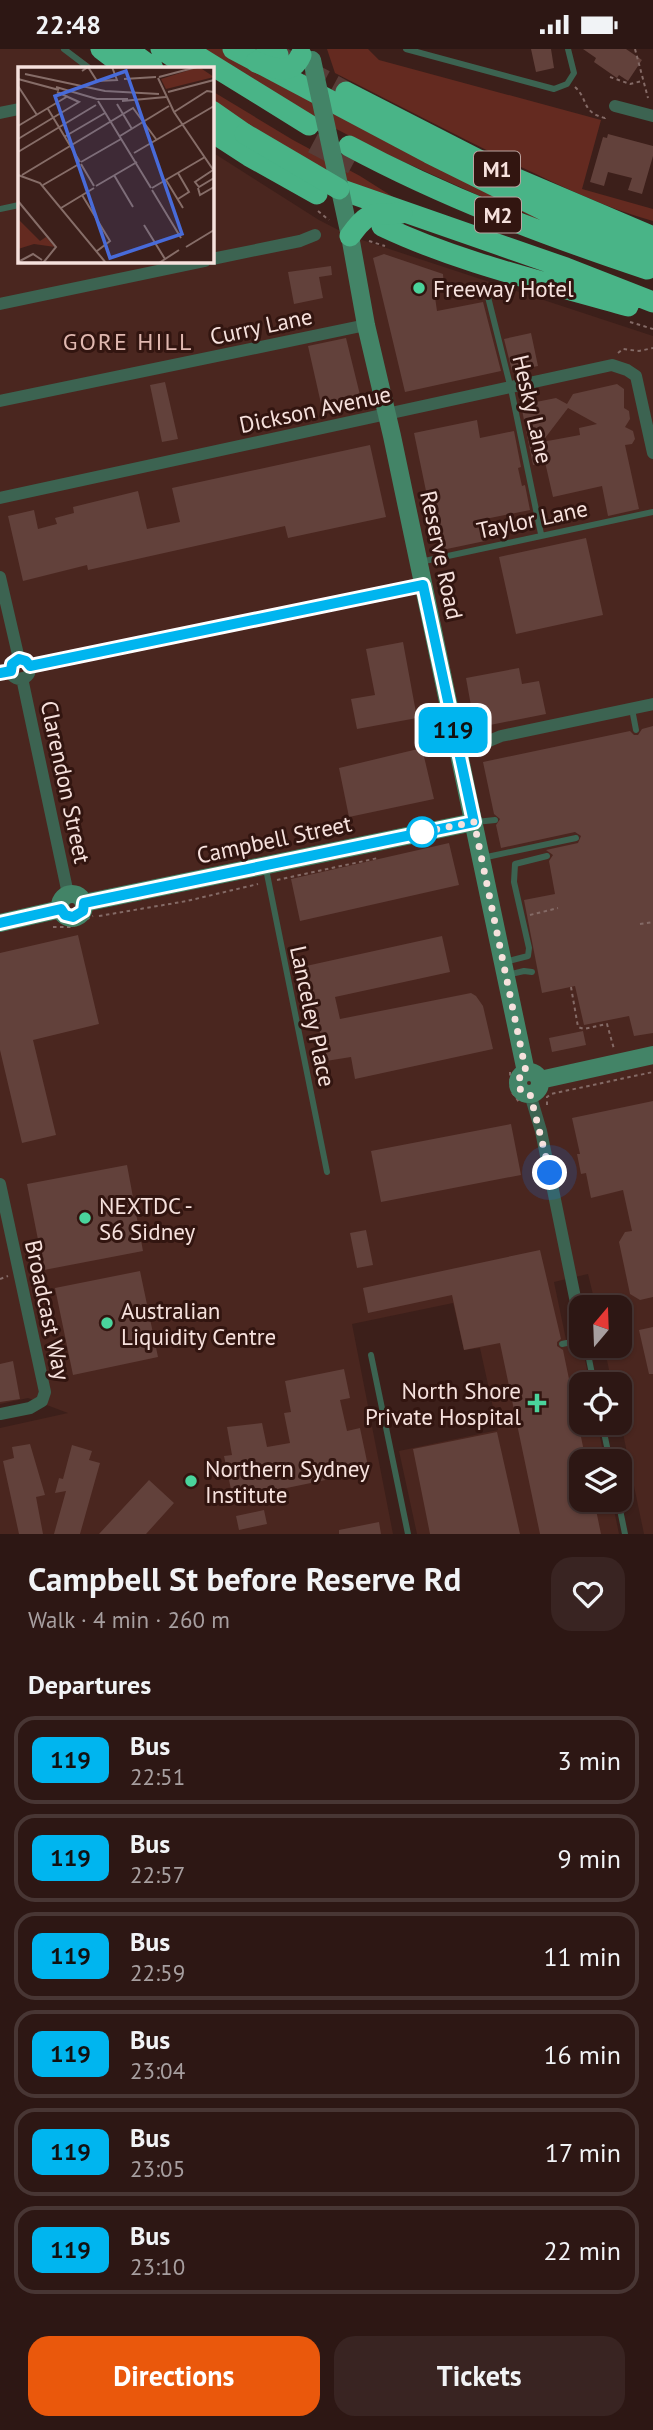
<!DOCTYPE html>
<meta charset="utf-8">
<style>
body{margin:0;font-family:"PT Sans",sans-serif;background:#392422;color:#f1f3f6;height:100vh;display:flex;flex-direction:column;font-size:26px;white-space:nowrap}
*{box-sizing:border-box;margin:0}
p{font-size:23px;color:#a79fa0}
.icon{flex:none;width:38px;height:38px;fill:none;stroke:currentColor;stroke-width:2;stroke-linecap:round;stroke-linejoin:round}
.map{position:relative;height:1485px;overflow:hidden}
.details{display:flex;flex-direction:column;background:#2d1714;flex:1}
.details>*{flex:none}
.badge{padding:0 14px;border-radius:10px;font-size:24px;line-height:46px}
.needle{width:46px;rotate:19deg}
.controls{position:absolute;left:569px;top:1246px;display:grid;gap:14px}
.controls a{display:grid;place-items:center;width:63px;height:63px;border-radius:14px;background:#2d1714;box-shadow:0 2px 5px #0004,0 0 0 2px #483634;font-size:35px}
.you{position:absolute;width:35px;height:35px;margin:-18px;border:5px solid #fff;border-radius:50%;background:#1a73e8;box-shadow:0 0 0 10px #1a73e833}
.map>.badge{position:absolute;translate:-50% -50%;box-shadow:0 0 0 4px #fff}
h2{padding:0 28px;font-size:26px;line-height:63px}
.round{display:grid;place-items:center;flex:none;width:74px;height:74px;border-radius:21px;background:#392422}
.summary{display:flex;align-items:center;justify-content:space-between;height:119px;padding:0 28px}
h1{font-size:33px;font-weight:700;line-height:52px}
.action{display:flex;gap:14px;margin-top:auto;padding:14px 28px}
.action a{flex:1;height:80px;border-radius:21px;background:#ea580c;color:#fff;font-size:28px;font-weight:700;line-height:80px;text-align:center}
.action a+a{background:#392422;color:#f1f3f6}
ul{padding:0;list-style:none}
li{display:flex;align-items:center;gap:21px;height:88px;margin:0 14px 10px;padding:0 14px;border:4px solid #483634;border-radius:21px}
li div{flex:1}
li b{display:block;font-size:26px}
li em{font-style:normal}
li .badge{min-width:77px;font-weight:700;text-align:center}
.status{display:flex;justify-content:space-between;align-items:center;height:49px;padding:0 35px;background:#2d1714;direction:ltr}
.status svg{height:19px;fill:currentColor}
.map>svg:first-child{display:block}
.built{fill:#4a261f}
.green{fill:#642a20}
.building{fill:#62413b;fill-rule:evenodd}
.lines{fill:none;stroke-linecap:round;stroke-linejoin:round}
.highway-tunnel{stroke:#583c37;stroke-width:21;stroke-dasharray:21 10;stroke-linecap:butt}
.path{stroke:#846a66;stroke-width:2;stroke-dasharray:3.5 3.5;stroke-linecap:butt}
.lane{stroke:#3c6351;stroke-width:6}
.street{stroke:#3c6351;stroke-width:12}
.secondary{stroke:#438467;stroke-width:18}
.highway{stroke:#49b487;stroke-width:21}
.secondary-bridge{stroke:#438467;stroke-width:18}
.highway-bridge{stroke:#49b487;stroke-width:21}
.line-casing{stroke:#fff;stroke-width:16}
.line{stroke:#00b5ef;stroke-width:10}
.walk{stroke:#f6e1dd;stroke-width:7;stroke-dasharray:0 12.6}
.poi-dot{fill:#4ad49c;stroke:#321510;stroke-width:2.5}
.stop-dot{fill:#fff;stroke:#00b5ef;stroke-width:3.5}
.labels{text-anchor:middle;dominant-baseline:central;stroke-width:6;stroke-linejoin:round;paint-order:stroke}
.shield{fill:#321510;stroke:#bba4a0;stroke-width:2}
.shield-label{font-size:21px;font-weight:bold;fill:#f6e1dd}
.poi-label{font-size:23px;fill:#f6e1dd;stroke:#321510;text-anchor:start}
.street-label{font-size:23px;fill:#f6e1dd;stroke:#321510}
.neighbourhood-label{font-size:24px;letter-spacing:2px;fill:#e0b8b0;stroke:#321510}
.inset-road{fill:none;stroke:#866d68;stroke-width:2}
.view{fill:#486bd9;fill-opacity:0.15;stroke:#486bd9;stroke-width:3.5}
.inset-edge{fill:none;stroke:#f6e1dd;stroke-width:3.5}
</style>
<div class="status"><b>22:48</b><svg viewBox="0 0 49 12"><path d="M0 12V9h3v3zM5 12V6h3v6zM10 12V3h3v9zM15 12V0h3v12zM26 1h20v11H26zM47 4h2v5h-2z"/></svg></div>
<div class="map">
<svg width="653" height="1485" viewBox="0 0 653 1485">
<rect width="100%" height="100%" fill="#3c1f1a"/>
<path class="built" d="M0 0H68L95 19H19V212H212V103L319 171 350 187 653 287V1485H644L620 1370V1335H612L604 1297H620V1258H596L588 1225 554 1233 568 1300 582 1297 590 1335H581V1374H597L605 1412H581V1451H612L619 1485H417L399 1402 498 1381 480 1299 464 1301 453 1254 352 1275 393 1485H0V1379L68 1364 28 1349 0 1355Z"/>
<path class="green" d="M199 0H222L288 37 549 170 546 176 504 153 480 147 375 100 284 53Z
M327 0H368L379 11 601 71 582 140 653 160V172C606 159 563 138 519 117 457 87 396 55 335 24Z
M212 42 293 91 360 127 398 151 373 149 212 54Z"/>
<path class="building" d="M531 0H551L554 19 536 23Z
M583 0H626L642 11 628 32 619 26 617 29 594 13 596 9Z
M608 85 653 97V107L642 145 628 141 632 129 608 123 604 137 590 133 603 88 607 89Z
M384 205 443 225 444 238 434 241 437 262 483 253 501 322 405 343 373 209Z
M331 217 332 226 319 228 323 249 294 255 288 223Z
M531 284 538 317 512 322 504 290Z
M346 289 361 350 322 359 308 297Z
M165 333 178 390 162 393 150 336Z
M617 335 624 340V359L629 362 630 370 625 378 633 382 635 390 632 395 625 396 639 460 608 467 602 437 553 448 545 413 533 416 521 356 556 349 567 355 573 345ZM568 359 597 375 579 379 580 386 542 393Z
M477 371 480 389 514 382 521 418 518 419 522 437 525 436 530 461 480 471 485 492 442 501 429 441 426 442 414 384Z
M370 396 386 468 288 489 285 477 88 521 87 516 23 532 8 467 34 461 38 480 57 475 55 469 74 464 73 458 138 442 147 480 180 473 172 439Z
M586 489 603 566 516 585 499 508Z
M403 593 417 669 357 680 351 650 375 646 366 600Z
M519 619 522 635 539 632 546 665 475 679 466 629Z
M653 677V984L634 987 629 967 584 976 575 937 542 944 524 851 555 845 549 812 553 806 546 801 578 794 581 787 575 783 501 799 496 776 500 770 494 765 483 713 630 682 634 686H638L642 680Z
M422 699 434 750 349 768 339 719Z
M449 794 459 836 300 872 291 830Z
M78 886 99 975 33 991 56 1086 22 1094 0 1001V904Z
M442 887 450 923 335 948 340 970 471 944 476 947 483 957 493 1000 355 1030 351 1008 326 1012 306 917Z
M583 982 586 996 552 1003 549 989Z
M653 1052V1248L640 1251 630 1245 619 1193 625 1183 632 1182 623 1141 591 1149 586 1124 581 1125 577 1105H580L572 1069Z
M511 1075 521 1126 381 1153 371 1102Z
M127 1116 143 1202 44 1221 27 1135Z
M366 1181 373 1216 357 1219 350 1184Z
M540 1201 561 1290 557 1293V1297L563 1301 586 1412H581V1451H594L601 1485H540L500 1294 464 1301 452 1246 368 1264 363 1239Z
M140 1222 158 1308 73 1326 55 1239Z
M653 1278V1325H649L639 1281Z
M13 1312 20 1350 0 1353V1315Z
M344 1320 350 1349 340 1351 347 1382 360 1379 369 1422 233 1450 224 1407 232 1406 227 1378 262 1374 267 1398 290 1394 284 1364 291 1363 285 1332Z
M497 1383 520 1485H430L413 1400Z
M30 1395 45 1446 36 1448 43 1485H19L3 1412 14 1409 12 1398Z
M72 1396 92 1402 89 1411 100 1414 80 1485H54L66 1442 55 1444 59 1429 63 1430Z
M149 1431 174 1454 146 1485H99Z
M264 1461 267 1475 239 1481 236 1467Z
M379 1473 381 1485H339V1481Z"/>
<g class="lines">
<path class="highway-tunnel" d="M279 7 346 43
M313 94 353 115"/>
<path class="path" d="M635 0 648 49
M610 28 630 35 642 32
M575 38C589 51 581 63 605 69L607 67
M318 162 329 171
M369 192 385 197
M630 273 653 280
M618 304 623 300 639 302 653 299
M277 831 378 809
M530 866 558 859
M99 867 187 852 258 835
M640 875 653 873
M53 878H71L93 867
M571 938 578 978 584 980 607 975 614 1000
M510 1023 511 1042 519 1053
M547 1056V1048L551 1045 653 1023
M0 1230 8 1227"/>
<path class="lane" d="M64 0 89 19
M406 0 554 40 567 35 574 24 568 0
M0 160 19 156
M487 244 511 340 541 485
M420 513 653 463
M632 660 636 681
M476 773 495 771
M482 809 576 789
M266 820 327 1123
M505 913 528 907 529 899 514 833 515 815 547 807
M507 926 524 922 532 923
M562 1295 581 1291
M588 1305 594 1335
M371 1306 408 1485
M602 1374 610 1412
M618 1451 625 1485"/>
<path class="street" d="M615 57 653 67
M0 64 19 60
M212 210 300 192 315 186
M0 255 205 212
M0 352 366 276
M0 449 612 316 627 321 636 327 653 404
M0 528 19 610
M10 620a10 10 0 1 1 20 0a10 10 0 1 1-20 0Z
M30 617 423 536
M22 629 68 845
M489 692 501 687 653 655
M530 1045 541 1082 581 1278
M0 1135 45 1343 42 1352 30 1359 0 1365
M585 1297 588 1305"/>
<path class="secondary" d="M350 187 366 276 392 387 526 1023
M60 857a12 12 0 1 1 24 0a12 12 0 1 1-24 0Z
M84 854 474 773
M0 874 61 860
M518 1034a11 11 0 1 1 22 0a11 11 0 1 1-22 0Z
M540 1031 653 1006"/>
<path class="highway" d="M101 0 126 19
M127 0 153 19
M161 0 190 19
M186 0 309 76
M233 0 429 104 552 165 653 208
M267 0 278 6
M346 43 512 128 653 188
M212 62 245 85
M212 83 249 107 317 145
M349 97C444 148 545 186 647 220
M339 140 566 219 653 253
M382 177C460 214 545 233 628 257"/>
<path class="secondary-bridge" d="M312 11 350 187"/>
<path class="highway-bridge" d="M256 13C273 20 292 27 301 6
M245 85 339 140
M350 187C370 159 372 167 402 164"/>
</g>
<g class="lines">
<defs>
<path id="line" d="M0 624 11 622 12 615 19 610 26 612 30 617 423 536 474 773 84 854 83 862 73 868 65 866 61 860 0 874"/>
</defs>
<use href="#line" class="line-casing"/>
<use href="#line" class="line"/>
<path class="walk" d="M422 783 417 784 474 773 526 1023 520 1027 518 1038 523 1043 530 1045 550 1124"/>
</g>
<g class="poi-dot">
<circle cx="419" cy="239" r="7"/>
<circle cx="85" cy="1169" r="7"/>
<circle cx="107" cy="1274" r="7"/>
<path d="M533.5 1343.5h7v7h7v7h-7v7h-7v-7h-7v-7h7z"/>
<circle cx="191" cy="1432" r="7"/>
</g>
<circle class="stop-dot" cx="422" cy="783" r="14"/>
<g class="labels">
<g class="shield">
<rect x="474" y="102.5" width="46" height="35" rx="5"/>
<rect x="475" y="148.5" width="46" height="35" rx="5"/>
</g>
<g class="shield-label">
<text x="497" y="120">M1</text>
<text x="498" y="166">M2</text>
</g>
<g class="poi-label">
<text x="433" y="239">Freeway Hotel</text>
<text x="99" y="1156">NEXTDC -<tspan x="99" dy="26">S6 Sidney</tspan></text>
<text x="121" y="1261">Australian<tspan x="121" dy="26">Liquidity Centre</tspan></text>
<text x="521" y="1341" text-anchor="end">North Shore<tspan x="521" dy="26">Private Hospital</tspan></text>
<text x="205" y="1419">Northern Sydney<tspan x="205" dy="26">Institute</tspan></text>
</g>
<g class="street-label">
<text transform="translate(261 277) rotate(-12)">Curry Lane</text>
<text transform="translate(315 360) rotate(-12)">Dickson Avenue</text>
<text transform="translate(533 360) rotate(77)">Hesky Lane</text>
<text transform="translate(532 470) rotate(-12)">Taylor Lane</text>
<text transform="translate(442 506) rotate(78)">Reserve Road</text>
<text transform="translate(66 733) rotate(78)">Clarendon Street</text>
<text transform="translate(274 790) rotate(-12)">Campbell Street</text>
<text transform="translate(313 967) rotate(78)">Lanceley Place</text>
<text transform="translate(48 1261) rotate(78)">Broadcast Way</text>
</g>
<g class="neighbourhood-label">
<text x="128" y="292">GORE HILL</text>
</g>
</g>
<g transform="translate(18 18)">
<rect width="196" height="196" fill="#3c1f1a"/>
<path d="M181 0 196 10 148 22 143 12ZM0 152 22 174 28 170 37 180 16 177 0 182Z" fill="#642a20"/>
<path class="inset-road" d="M64 4 70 0 79 14 99 13 94 0M7 7 87 24 141 27M141 10 179 0M140 11 156 45 196 104M0 12 41 23M106 12 138 10M0 19 19 48M38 20 79 32H110M150 25 196 13M80 34 133 121M104 34 148 30M99 37 114 62M30 42 62 95M156 45 189 24 196 25M0 59 50 29M102 69 151 39M46 70 87 46M0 72 61 35 39 25M0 85 78 38M116 86 196 39M63 95 103 72M63 97 76 119M195 103 177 115 181 120 196 111M160 106 171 125 160 132M0 108 22 116 88 196M4 108 115 41 138 72M96 108 115 140M148 113 165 141M25 118 61 97M78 119 119 95M134 121 187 90M180 121 182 128 196 120M134 123 163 171M64 128 92 174 79 184M0 134 38 180 25 196M43 141 76 121M126 158 147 192M168 180 196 163M0 195 15 187 24 193M141 196 161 183"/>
<path class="view" d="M108 4 164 167 92 191 37 29Z"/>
<rect width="196" height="196" class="inset-edge"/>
</g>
</svg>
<div class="controls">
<a><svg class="needle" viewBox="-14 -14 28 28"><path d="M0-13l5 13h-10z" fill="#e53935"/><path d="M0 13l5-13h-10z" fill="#a79fa0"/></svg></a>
<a><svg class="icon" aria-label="locate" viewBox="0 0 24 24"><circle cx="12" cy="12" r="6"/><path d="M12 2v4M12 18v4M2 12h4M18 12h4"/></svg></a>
<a><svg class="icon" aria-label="layers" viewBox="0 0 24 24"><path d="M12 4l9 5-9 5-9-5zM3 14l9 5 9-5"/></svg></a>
</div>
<div class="you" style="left:550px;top:1124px"></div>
<b class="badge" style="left:453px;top:681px;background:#00b5ef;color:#111">119</b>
</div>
<section class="details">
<div class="summary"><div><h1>Campbell St before Reserve Rd</h1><p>Walk · 4 min · 260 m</p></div><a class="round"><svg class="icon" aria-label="heart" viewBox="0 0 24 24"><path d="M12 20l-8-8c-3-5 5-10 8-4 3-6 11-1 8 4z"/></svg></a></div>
<h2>Departures</h2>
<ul>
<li><span class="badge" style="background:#00b5ef;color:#111">119</span><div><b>Bus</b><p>22:51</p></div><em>3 min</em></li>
<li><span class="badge" style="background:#00b5ef;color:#111">119</span><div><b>Bus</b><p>22:57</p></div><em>9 min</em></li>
<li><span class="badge" style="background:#00b5ef;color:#111">119</span><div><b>Bus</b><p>22:59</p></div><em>11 min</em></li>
<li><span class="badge" style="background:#00b5ef;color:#111">119</span><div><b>Bus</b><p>23:04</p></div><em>16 min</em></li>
<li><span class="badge" style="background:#00b5ef;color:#111">119</span><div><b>Bus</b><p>23:05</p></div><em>17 min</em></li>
<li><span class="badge" style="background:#00b5ef;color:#111">119</span><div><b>Bus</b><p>23:10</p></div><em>22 min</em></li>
</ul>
<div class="action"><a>Directions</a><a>Tickets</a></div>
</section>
